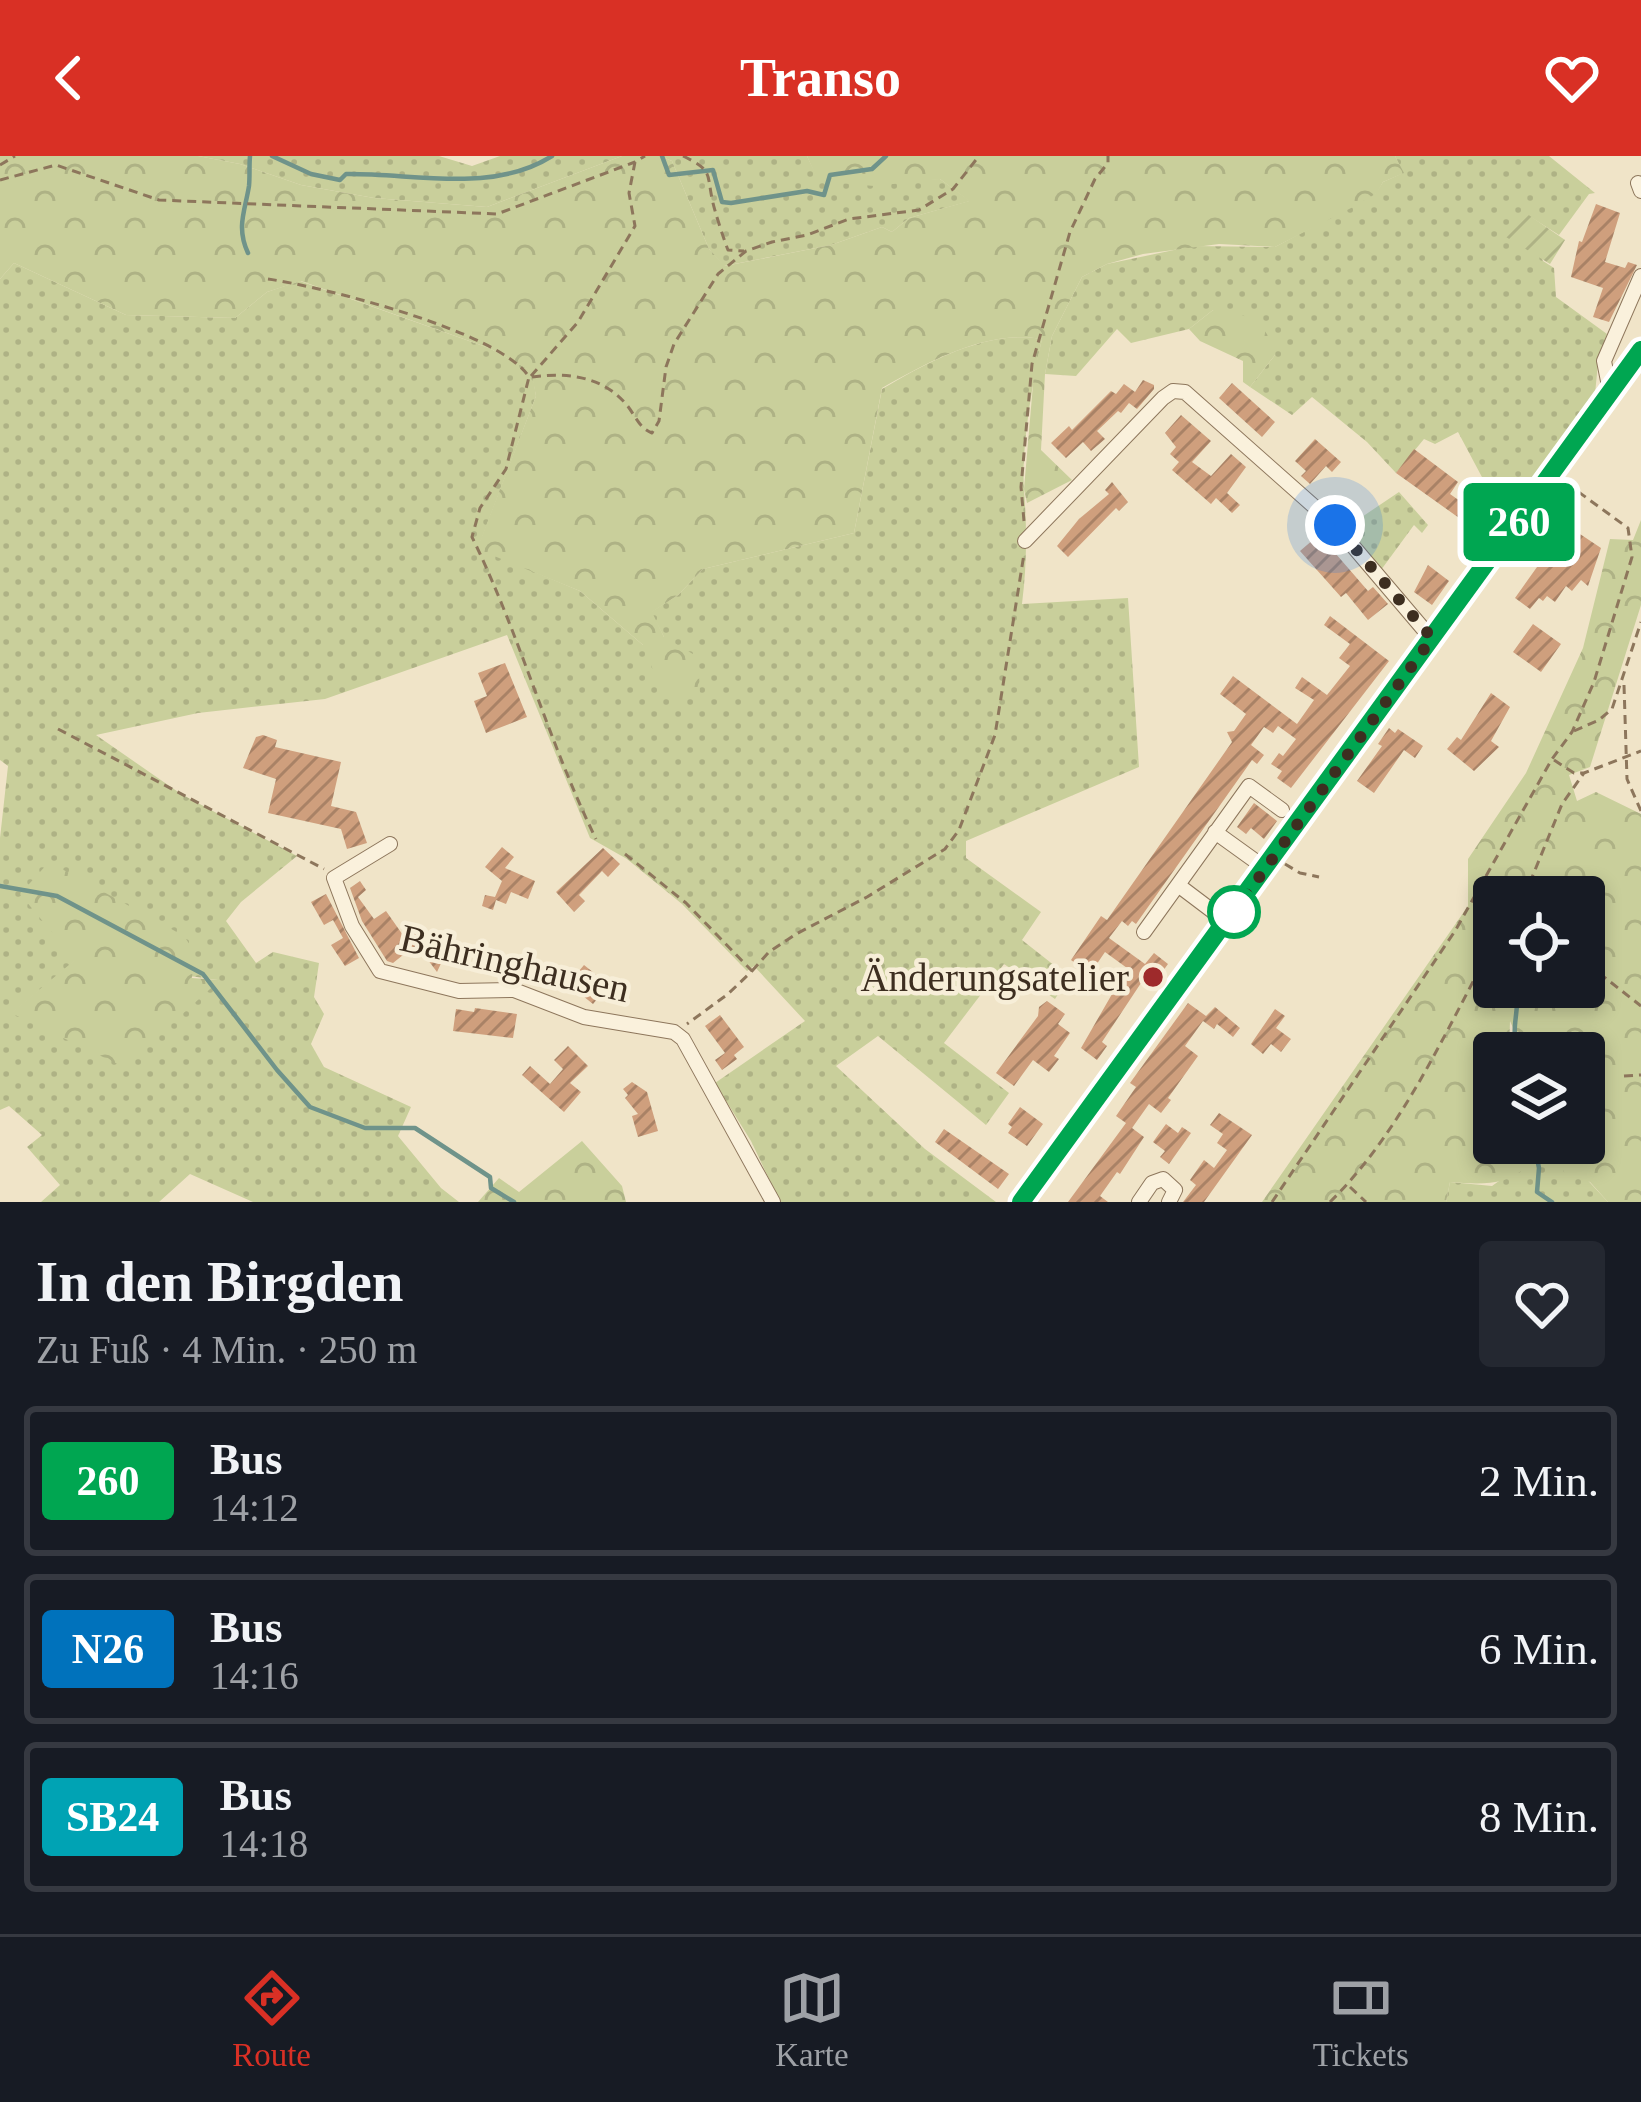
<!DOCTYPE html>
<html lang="de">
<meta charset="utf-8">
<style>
body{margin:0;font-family:"Times New Roman",serif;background:#242831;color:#f1f3f6;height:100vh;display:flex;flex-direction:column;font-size:45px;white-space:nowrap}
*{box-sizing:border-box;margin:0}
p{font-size:39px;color:#9ea1a6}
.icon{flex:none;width:66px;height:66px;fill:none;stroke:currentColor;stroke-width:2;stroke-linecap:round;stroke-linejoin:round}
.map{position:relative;height:1046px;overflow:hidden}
.panel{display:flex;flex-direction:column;background:#171b24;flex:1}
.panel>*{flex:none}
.badge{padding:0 24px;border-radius:9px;font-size:42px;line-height:78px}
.fabs{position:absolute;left:1473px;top:720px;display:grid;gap:24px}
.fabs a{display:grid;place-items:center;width:132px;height:132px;border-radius:12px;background:#171b24;box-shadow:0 6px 18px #0003;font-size:60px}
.you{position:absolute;width:60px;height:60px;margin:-30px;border:9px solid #fff;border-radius:50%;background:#1a73e8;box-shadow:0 0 0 18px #1a73e833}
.map>.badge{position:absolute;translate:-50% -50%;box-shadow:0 0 0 6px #fff}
.round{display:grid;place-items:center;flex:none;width:126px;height:126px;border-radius:12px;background:#242831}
.head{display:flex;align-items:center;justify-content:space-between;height:204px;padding:0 36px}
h1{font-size:57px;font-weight:700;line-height:90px}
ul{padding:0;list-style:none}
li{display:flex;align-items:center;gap:36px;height:150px;margin:0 24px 18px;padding:0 12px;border:6px solid #363941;border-radius:12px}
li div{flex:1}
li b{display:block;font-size:45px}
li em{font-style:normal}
li .badge{min-width:132px;font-weight:700;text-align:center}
header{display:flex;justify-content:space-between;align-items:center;height:156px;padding:0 36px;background:#d93025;color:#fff;font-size:54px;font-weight:700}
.dock{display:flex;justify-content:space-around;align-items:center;height:168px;border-top:3px solid #363941;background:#171b24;font-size:33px;color:#9ea1a6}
.dock a{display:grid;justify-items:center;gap:6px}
.dock .current{color:#d93025}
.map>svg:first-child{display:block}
.grass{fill:url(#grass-dots);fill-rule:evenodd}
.forest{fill:url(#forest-crowns);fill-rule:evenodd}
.garden{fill:url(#garden-furrows)}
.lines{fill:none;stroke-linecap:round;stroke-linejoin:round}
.stream{stroke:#6f938a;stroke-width:4.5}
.building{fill:url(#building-hatch)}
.minor-casing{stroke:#8d765c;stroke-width:16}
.major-casing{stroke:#5b4430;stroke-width:20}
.path{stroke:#8d765c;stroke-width:3;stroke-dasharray:9 6;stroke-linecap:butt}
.minor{stroke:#faf1dc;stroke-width:14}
.major{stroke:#f3d9a0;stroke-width:16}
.major-bridge-casing{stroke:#5b4430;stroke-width:20;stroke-linecap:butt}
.major-bridge{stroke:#f3d9a0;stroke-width:16}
.line-casing{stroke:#fff;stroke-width:27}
.line{stroke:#00a651;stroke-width:18}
.walk{stroke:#3d2e20;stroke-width:12;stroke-dasharray:0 21.6}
.stop-dot{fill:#fff;stroke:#00a651;stroke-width:6}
.poi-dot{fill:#9e2a2b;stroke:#f7eed8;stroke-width:4.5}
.labels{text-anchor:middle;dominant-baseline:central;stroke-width:9;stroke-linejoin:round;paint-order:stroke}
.street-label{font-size:39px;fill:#3d2e20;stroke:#f7eed8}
.poi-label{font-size:39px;fill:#3d2e20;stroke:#f7eed8;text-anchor:end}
</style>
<header><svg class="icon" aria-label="back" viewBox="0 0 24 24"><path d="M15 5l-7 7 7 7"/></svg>Transo<svg class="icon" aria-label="heart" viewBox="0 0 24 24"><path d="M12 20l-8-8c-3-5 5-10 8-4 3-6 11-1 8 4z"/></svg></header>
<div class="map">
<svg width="1641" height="1046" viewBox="0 0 1641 1046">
<defs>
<pattern id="grass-dots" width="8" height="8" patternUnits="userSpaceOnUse" patternTransform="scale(3)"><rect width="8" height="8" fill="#c9cf9b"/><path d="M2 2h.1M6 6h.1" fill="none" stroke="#aeb285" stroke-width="1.8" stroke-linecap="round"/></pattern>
<pattern id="forest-crowns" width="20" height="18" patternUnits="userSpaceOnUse" patternTransform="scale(3)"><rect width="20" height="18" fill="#c9cf9b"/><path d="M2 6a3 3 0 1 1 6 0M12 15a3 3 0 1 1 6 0" fill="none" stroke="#aeb285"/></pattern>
<pattern id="garden-furrows" width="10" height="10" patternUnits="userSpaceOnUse" patternTransform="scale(3)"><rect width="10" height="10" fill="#c9cf9b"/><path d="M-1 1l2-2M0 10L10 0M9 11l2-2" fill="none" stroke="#aeb285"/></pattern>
<pattern id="building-hatch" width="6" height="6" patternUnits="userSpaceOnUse" patternTransform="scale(3)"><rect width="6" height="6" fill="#cf9f7d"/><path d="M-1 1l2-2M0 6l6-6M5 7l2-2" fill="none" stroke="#a98266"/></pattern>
</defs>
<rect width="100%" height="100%" fill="#f0e4c8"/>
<path class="grass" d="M198 0H439L472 10 500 0H622L487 51 374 42 301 29 240 8Z
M660 0H807L819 25 940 23 970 45 909 62 892 76 882 71 831 89 724 110 709 93 672 5Z
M1395 0H1549L1595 37 1589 38 1559 79 1523 56 1543 105 1554 112 1556 141 1607 178 1598 207 1595 238 1512 352H1504L1507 346 1483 323 1458 276 1435 288 1424 283 1396 317 1367 286 1312 241 1292 259 1250 231 1275 199 1213 154 1189 173 1131 187 1117 173 1076 220 1045 218 1052 180 1082 121 1107 108 1193 90 1275 91 1376 37 1383 26 1403 17Z
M14 107 126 159 235 162 267 136 300 125 489 192 532 215 536 240 478 392 580 435 643 489 664 481 651 456 678 439 703 413 854 377 882 233C928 206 987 173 1042 183 1033 224 1021 292 1024 334 1027 373 1027 409 1022 448L1128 442 1139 611 966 685V702L1041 756 1022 784 1069 821 1055 843 1004 808 944 887 1009 937 986 969 878 880 836 910 925 993 996 1046H780L751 985 715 927 805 865 754 810 747 815 682 748 627 703 590 682 507 479 325 543 198 557 96 579 181 638 297 700 241 746 226 765 256 807 273 796 319 807 314 841 324 858 311 888 324 911 411 951 398 980 441 1032 459 1046H253L190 1018 159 1046H41L60 1029 27 991 42 979 9 950 0 954V682L8 610 0 604V123ZM76 804 218 824 219 825 12 857Z
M1399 336 1428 369 1422 377 1414 369 1381 414 1347 371Z
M1533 987H1553L1608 1046H1446L1450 1026 1492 1030 1537 998Z"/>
<path class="forest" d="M0 0H198L240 8 301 29 374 42 487 51 622 0H660L672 5 709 93 725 110 831 89 882 71 892 76 909 62 969 45 940 23 874 30 818 25 807 0H1395L1404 17 1383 26 1377 37 1353 51 1275 91 1219 88 1143 98 1107 108 1082 121 1052 180 1045 218 1041 294 1072 324 1027 347 1024 333 1034 217 1042 183C987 173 928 206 882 232L854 377 703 413 678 439 652 456 664 481 698 501 700 538 663 539 643 489 580 435 477 393 536 240 531 215 489 192 301 125 267 136 235 162 126 159 14 107 0 123Z
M1213 154C1247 158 1266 162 1275 199L1250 231 1243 226V205L1200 185 1189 173Z
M1641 364V449L1590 611 1569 619 1577 645 1596 636 1641 658V1046H1608L1590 1026 1565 1019 1553 987H1584V897H1524L1510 865 1509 897H1494V987H1533L1537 998C1515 1030 1487 1029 1450 1026L1446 1046H1262L1468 750V703L1526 617 1583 492 1610 383 1633 384ZM1494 741H1584V831H1494Z
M49 706 184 780 194 795 192 822 220 824 124 911 11 857 75 804 20 738Z
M582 985 622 1030 626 1046H478L499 1022 519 1036Z"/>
<path class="garden" d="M1523 55 1565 84 1550 108 1506 81Z"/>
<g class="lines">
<path class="stream" d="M272 0 311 18 340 24 346 18C414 17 492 38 552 0
M662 0 669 19 713 14 722 46 731 47 807 35 824 39 830 19 872 13 886 0
M248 97C236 71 245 55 249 30 250 20 249 10 250 0
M0 730 57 740 203 818 277 914 310 951 365 972H415L490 1021 491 1032 514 1046
M1517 831C1520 857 1509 872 1519 897
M1534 987 1539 1012 1537 1036 1552 1046"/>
</g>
<path class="building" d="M1596 48 1620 57 1605 106 1625 112 1628 106 1637 109 1609 166 1593 161 1603 132 1571 121 1579 85 1582 86Z
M1143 224 1154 229V233L1137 253 1129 247 1121 257 1118 255 1097 275 1105 283 1091 295 1083 286 1066 302 1051 287 1069 270 1072 274 1111 235 1116 238 1124 228 1135 236Z
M1232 227 1275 266 1262 281 1219 242Z
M1181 259 1211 285 1192 306 1211 320 1231 298 1246 311 1227 337 1240 349 1232 357 1216 342 1211 348 1172 314 1179 306 1170 298 1176 291 1165 277Z
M1315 283 1341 306 1332 316 1326 310 1310 328 1301 320 1306 315 1295 305Z
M1414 293 1458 326 1450 338 1474 355 1481 347 1497 359 1483 379 1396 317Z
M1112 326 1128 346 1119 355 1116 352 1068 401 1057 390 1079 363 1109 338 1105 334Z
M1580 378 1601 392 1588 430 1581 424 1572 435 1566 430 1555 446 1547 440 1543 445 1539 442 1530 453 1515 442 1552 390 1564 399Z
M1314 383 1318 388 1323 383 1368 435 1373 431 1388 448 1368 464 1346 437 1341 441 1300 395Z
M1428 409 1449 425 1432 449 1414 436Z
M1330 460 1389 505 1291 632 1277 622 1282 615 1271 608 1279 597 1283 600 1296 583 1278 570 1273 577 1264 571 1251 589 1264 599 1257 608 1252 604 1136 768 1132 765 1128 770 1122 765 1109 782 1145 808 1154 797 1168 808 1152 830 1143 824 1102 886 1107 890 1097 904 1081 892 1127 812 1105 796 1090 818 1071 804 1101 760 1107 764 1232 586 1227 576 1234 575 1246 558 1220 538 1233 520 1297 568 1314 544 1295 532 1302 521 1327 539 1350 510 1339 502 1350 488 1324 469Z
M1533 468 1561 488 1541 516 1513 496Z
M505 507 527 561 486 577 474 545 487 540 478 517Z
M1491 537 1510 551 1491 585 1499 591 1474 615 1447 593 1457 581 1461 584Z
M1389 572 1395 577 1398 573 1423 590 1415 602 1404 594 1374 637 1357 625 1382 590 1378 588Z
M263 579 277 584 275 591 341 606 331 650 356 656 367 687 347 693 341 673 268 657 276 623 243 612 256 581Z
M1254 647 1277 665 1264 683 1251 672 1246 678 1237 671Z
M502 691 514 701 505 712 535 725 528 743 511 736 506 748 496 744 493 754 482 750 485 739 495 741 502 725 485 711Z
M603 692 620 708 608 721 602 715 579 739 585 745 574 756 556 736Z
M360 725 366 734 358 741 374 763 386 755 405 782 419 773 436 797 451 786 437 816 422 796 413 802 408 795 393 807 387 805 362 765 350 732Z
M326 738 359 802 345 810 331 789 343 782 333 764 324 769 311 746Z
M584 809 609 829 593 848 568 828Z
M1047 845 1065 858 1058 868 1070 877 1054 900 1059 903 1049 916 1033 904 1014 930 996 917 1038 860 1039 851Z
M1188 847 1206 860 1215 851 1240 872 1233 881 1217 868 1214 873 1203 865 1185 890 1198 900 1168 942 1171 944 1161 957 1149 948 1132 972 1144 981 1120 1018 1117 1016 1100 1040 1108 1046H1068L1126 967 1116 960 1136 931 1130 927Z
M475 852 517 858 513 882 453 875 456 853 474 856Z
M1275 853 1285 860 1276 872 1291 883 1281 896 1271 888 1263 898 1251 888Z
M720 859 744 891 734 899 737 903 722 914 715 904 725 897 705 870Z
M568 890 588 910 570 927 581 936 564 956 522 919 530 910 550 928 563 913 554 904Z
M632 926 647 936 658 975 638 981 632 960 638 958 625 942 628 939 623 933Z
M1020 951 1043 968 1027 990 1008 977 1012 971 1008 968Z
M1219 957 1252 979 1204 1046H1183L1196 1029 1190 1024 1204 1004 1214 1012 1227 994 1217 987 1223 978 1210 969Z
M1166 968 1178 977 1182 971 1191 977 1169 1008 1160 1001 1165 995 1153 986Z
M944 973 1009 1018 998 1033 935 986Z"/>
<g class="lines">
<defs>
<path id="minor" d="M1638 27 1641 35
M1611 240 1604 205 1641 120
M1025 385 1163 242 1173 235 1185 236 1335 369 1431 482
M1215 676 1265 712
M390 688 334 722 352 770 380 815 459 835 514 834 584 861 674 876 683 883 773 1046
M1178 729 1227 766
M1144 776 1249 630 1282 654
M1139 1046 1152 1027 1163 1023 1175 1034 1169 1046"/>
<path id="major" d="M1560 310 1641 194
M1021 1046 1552 321"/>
</defs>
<use href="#minor" class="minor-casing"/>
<use href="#major" class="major-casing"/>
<path class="path" d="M683 0C714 15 706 17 713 47 715 56 724 84 728 94L744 95
M0 9 15 0
M0 24 56 9 159 44 497 58 635 6
M268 123C324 131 501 176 529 221L506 313 480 352 472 381C520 479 548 585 596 683
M531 220 578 166 635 70 629 37 635 6 645 0
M532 221C566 216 602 220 626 248 636 260 638 271 652 277L659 265 666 211 674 188 718 118 746 95 772 86 807 79 849 63 919 54 953 33 979 0
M1024 365 1021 331 1032 208 1070 76 1095 23 1108 7V0
M1624 529 1627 623 1641 655
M58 573 324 713
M1574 575 1599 564 1612 553 1641 466
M1554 604 1574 617H1584L1641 595
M625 698 686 747 752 815 728 838 687 868
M1285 708 1300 717 1319 721
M1524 741 1562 648 1584 617
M752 815 769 796 796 778 867 741 945 693 959 674 995 579 1024 398
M1584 817H1599L1641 850
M1624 920 1641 919
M1350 1031 1366 1046
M1272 1046 1455 775 1552 603 1572 576 1594 526 1632 401 1628 372 1569 329
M1330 1046C1394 983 1435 898 1476 820L1494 802"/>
<use href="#minor" class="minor"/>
<use href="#major" class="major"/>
<defs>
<path id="major-bridge" d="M1552 321 1560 310"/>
</defs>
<use href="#major-bridge" class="major-bridge-casing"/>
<use href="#major-bridge" class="major-bridge"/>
</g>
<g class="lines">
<defs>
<path id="line" d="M1021 1046 1641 194"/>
</defs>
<use href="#line" class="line-casing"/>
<use href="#line" class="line"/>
<path class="walk" d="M1234 756 1432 482 1335 369"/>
</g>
<circle class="stop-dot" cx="1234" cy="756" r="24"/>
<circle class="poi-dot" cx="1153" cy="821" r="12"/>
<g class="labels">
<g class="street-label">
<text transform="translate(515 807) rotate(13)">Bähringhausen</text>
</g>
<g class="poi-label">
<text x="1129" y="821">Änderungsatelier</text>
</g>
</g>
</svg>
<div class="fabs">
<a><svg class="icon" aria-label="locate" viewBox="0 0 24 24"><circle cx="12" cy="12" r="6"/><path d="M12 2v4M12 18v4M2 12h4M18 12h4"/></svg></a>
<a><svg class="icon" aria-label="layers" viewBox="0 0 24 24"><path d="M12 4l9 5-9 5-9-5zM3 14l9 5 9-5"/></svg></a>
</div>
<div class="you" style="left:1335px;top:369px"></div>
<b class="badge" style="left:1519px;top:366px;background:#00a651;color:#fff">260</b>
</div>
<section class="panel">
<div class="head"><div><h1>In den Birgden</h1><p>Zu Fuß · 4 Min. · 250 m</p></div><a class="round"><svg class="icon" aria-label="heart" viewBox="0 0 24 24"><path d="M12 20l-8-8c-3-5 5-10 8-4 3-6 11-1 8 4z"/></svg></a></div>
<ul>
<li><span class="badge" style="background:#00a651;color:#fff">260</span><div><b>Bus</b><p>14:12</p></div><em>2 Min.</em></li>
<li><span class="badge" style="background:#0072bc;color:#fff">N26</span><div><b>Bus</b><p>14:16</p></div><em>6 Min.</em></li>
<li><span class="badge" style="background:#00a3b4;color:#fff">SB24</span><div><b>Bus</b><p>14:18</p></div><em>8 Min.</em></li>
</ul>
</section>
<nav class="dock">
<a class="current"><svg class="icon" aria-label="directions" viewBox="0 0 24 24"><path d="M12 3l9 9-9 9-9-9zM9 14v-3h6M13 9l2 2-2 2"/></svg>Route</a>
<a><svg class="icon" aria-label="map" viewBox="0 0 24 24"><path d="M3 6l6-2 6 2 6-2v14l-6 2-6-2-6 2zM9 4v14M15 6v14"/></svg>Karte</a>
<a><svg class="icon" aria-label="tickets" viewBox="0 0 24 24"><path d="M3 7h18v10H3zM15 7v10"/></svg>Tickets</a>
</nav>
